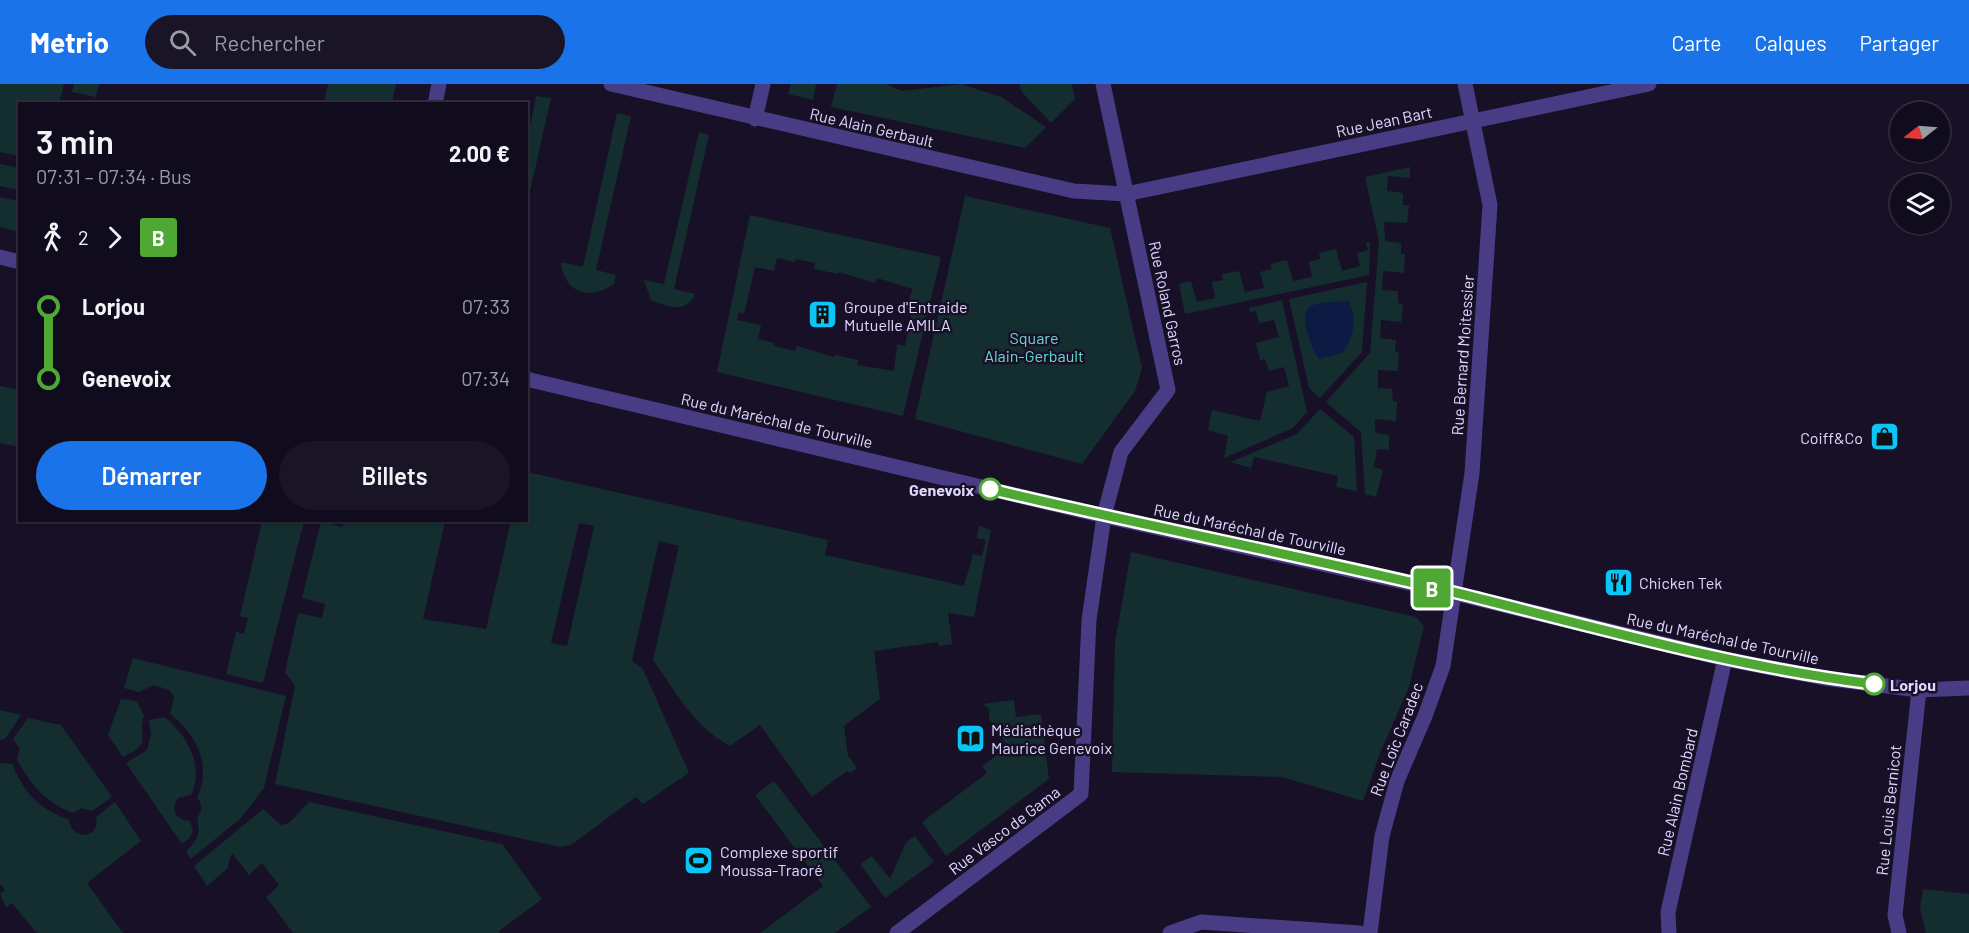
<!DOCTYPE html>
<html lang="fr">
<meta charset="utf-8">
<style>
body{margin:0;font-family:Barlow,sans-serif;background:#1a1526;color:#f1f3f6;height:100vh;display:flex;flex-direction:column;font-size:22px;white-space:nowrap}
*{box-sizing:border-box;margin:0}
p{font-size:20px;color:#9c9ba4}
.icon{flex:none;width:33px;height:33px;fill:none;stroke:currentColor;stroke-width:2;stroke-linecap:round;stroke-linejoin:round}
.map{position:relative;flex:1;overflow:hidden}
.drawer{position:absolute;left:18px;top:18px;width:510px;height:420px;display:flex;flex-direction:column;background:#110c1d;border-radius:0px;box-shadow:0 2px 4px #0004,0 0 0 2px #302c3b}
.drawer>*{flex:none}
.badge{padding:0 12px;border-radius:4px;font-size:21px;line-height:39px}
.needle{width:39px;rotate:253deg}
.fabs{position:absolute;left:1890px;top:18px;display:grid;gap:12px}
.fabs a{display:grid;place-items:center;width:60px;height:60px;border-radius:50%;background:#110c1d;box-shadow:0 2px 4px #0004,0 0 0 2px #302c3b;font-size:30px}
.map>.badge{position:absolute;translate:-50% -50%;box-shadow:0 0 0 3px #fff}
.legs{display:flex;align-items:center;gap:9px;height:66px;padding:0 18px;font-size:20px}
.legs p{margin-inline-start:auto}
.summary{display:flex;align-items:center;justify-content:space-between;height:102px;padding:0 18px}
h1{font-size:33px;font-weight:600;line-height:45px}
.button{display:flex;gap:12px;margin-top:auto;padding:12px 18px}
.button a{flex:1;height:69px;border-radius:36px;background:#1a73e8;color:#fff;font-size:24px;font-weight:600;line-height:69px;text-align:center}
.button a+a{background:#1a1526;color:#f1f3f6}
ul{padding:0 18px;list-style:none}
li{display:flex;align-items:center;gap:21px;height:72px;font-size:22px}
li i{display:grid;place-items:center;width:9px;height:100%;margin:0 8px;background:currentColor}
li i::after{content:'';width:15px;height:15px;margin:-8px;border:4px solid;border-radius:50%;background:#110c1d}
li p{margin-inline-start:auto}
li:first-child i{background:linear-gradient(#0000 50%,currentColor 0)}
li:last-child i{background:linear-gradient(currentColor 50%,#0000 0)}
header{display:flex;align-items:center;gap:36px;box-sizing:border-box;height:84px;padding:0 30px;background:#1a73e8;color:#fff}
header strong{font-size:28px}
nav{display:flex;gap:33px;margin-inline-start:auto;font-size:21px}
.search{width:420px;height:54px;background:#1a1526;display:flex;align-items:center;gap:15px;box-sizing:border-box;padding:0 21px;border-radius:33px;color:#9c9ba4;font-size:22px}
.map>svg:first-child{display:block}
.green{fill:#142e30;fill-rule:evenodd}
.water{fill:#0c1a44}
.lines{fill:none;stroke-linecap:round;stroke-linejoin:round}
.minor{stroke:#483d84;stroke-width:15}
.line-1-casing{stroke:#fff;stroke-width:14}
.line-1{stroke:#4fa833;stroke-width:9}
.stop-1-dot{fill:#fff;stroke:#4fa833;stroke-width:3}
.labels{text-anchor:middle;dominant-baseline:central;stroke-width:5;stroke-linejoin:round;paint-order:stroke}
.street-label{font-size:16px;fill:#e0d7fe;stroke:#171027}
.poi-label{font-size:16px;fill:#e0d7fe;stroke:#171027;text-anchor:start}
.park-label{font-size:16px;fill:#65dccb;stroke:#171027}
.stop-label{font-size:16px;font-weight:bold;fill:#e0d7fe;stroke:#171027;text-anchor:end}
</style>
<header>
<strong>Metrio</strong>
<div class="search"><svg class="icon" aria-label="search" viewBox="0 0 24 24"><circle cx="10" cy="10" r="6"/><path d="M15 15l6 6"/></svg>Rechercher</div>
<nav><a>Carte</a><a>Calques</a><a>Partager</a></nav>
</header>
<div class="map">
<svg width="1969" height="849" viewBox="0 0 1969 849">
<rect width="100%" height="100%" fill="#171027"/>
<path class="green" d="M0 0H64L59 19 20 20 19 72 0 68Z
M74 0H99L96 13 72 8Z
M328 0H396L392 19H324Z
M791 0H816L813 16 788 10Z
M837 0H886L902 7 961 0 1001 13 1046 43 1025 64 831 23Z
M1019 0H1072L1075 15 1051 39 1021 7Z
M536 12 551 14 527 121V57Z
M617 29 631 32 596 186 616 191 614 200C590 217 564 209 561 178L583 183Z
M699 48 709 51 674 205 695 210C686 231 667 222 651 216L644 196 664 200Z
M0 80 19 84V106L0 102Z
M1410 83V94L1388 92 1387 107 1403 109V121H1409L1407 139 1384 138 1385 157 1401 159V170H1405L1404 189 1383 187 1382 206 1398 207V219L1403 220 1401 238 1381 236 1380 254 1396 256 1395 268 1399 269 1398 287 1378 286V304L1392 305 1393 317 1397 318 1396 337 1375 335V349L1389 351V366L1377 365 1374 383 1383 386 1376 413 1365 410 1361 348 1326 318 1370 269 1379 157 1365 93Z
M965 112 1110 144 1142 284 1135 307 1082 380 915 335Z
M0 113 19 117V148L0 143Z
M750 131 941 173 903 332 717 288ZM777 174 795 178 796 175 815 179 814 185 838 190 839 188 875 199 877 194 913 205 903 230 911 232 905 262 897 260 894 287 857 281 858 276 835 271 834 273 797 262 795 267 774 262V259L758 255 761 241 737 236 739 228 744 230 755 183 774 187Z
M1370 158 1369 191 1185 230 1179 200 1191 197 1197 218 1215 214 1212 198 1223 196 1222 190 1239 187 1245 208 1264 204 1260 188 1272 185 1270 180 1287 176 1293 197 1312 193 1309 178 1320 175 1319 169 1336 165 1342 187 1360 182 1357 169 1368 166 1366 159Z
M1367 198 1362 268 1320 314 1309 304 1289 215Z
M1282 216 1307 328 1293 344 1224 374 1228 352 1208 346 1212 326 1260 337 1267 308 1289 302 1284 283 1269 287 1265 275 1260 276 1256 259 1279 253 1274 236 1259 239 1256 227 1250 228 1249 224Z
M0 302 19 306V363L0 359Z
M1320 325 1354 353 1357 407 1336 403 1338 392 1254 373 1251 384 1231 378 1297 350Z
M527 388 828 456 825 471 964 502 973 470 982 472 986 456 977 454 979 442 991 446 974 533 948 529 952 560 939 562 938 558 874 567 880 615 844 642 848 672 857 684 850 689 847 687 812 713 760 641 730 662C694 643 676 608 653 576L679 462 659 457 632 577 643 585 689 689 643 720 636 713 571 761 560 763 275 700 295 602 285 588 298 529 322 534 325 520 302 514 321 438 342 443 344 437H445L423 535 486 545 511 437 526 436ZM579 439 594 442 567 562 551 559Z
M262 437H304L263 599 226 590 236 548 244 550 248 534 240 532Z
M1131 468 1416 533 1424 542 1409 603 1381 667 1363 717 1282 693 1112 688 1115 558Z
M133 574 286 612 264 704 241 734 191 775 186 767C198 756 201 750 197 734 202 728 203 720 197 714 212 682 197 650 170 630L174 613 169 606 154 601 139 608 124 604Z
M121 615 137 617 144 632C136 656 155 657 123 673L108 651Z
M1014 616 1016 633 1041 630 1049 695 946 772 922 738 987 689 982 682 1008 663 989 635V625L983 620Z
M0 626 21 631 6 654 0 656Z
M165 633C187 652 205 681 191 711L178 714 174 722 176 731 183 736 190 737 193 747 190 754 182 760 126 679 147 666 151 651 149 636Z
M28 634 61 641 112 713 92 727 82 724 73 729C45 718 32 702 17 676L20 664 13 655Z
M0 679 12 680C26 712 38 723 69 736 72 758 101 754 96 733L115 718 141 757 87 799 123 849H37L12 819 6 823 0 810 5 806 0 800Z
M774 697 871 823 835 849H760L823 802 755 711Z
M309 718 502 760 542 815 499 847 500 849H293L266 813 279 801 262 779 249 791 232 769 227 785 207 802 194 782 263 725 281 741 289 739Z
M915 752 934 778 885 814 860 780 872 772 890 795 906 758Z
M1923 805 1969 810V849H1926L1920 824Z"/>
<path class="water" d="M1349 217C1357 235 1355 253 1342 269L1319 275C1312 265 1297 229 1311 222 1320 217 1338 218 1349 217Z"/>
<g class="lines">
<path class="minor" d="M611 0 1074 107 1126 110 1649 0
M435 20 439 0
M755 35 763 0
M0 173 20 178
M526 295 1104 432 1454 509 1725 575 1824 594 1919 606 1969 604
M897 849 1081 710 1089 536 1104 432 1121 368 1168 306 1103 0
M1170 849 1201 838 1360 849
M1370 849 1382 752 1397 697 1425 632 1443 582 1472 389 1490 121 1465 0
M1669 849 1668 828 1725 575
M1899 849 1895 831 1919 606"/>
</g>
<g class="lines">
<defs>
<path id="line-1" d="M990 405C1145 442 1302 472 1457 509 1595 543 1733 583 1874 600"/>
</defs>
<use href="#line-1" class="line-1-casing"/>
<use href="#line-1" class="line-1"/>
</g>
<defs>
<symbol id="building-square" viewBox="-11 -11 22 22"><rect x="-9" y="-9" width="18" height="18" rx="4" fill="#0bc5f6" stroke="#171027"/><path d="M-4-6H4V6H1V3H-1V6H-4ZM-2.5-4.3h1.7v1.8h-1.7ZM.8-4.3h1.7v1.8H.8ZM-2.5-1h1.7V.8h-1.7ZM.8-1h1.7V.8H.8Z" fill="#111"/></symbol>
<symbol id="shop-square" viewBox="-11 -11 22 22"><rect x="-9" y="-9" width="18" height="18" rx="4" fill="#0bc5f6" stroke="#171027"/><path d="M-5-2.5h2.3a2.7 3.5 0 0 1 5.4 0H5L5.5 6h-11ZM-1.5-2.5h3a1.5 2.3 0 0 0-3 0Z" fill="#111"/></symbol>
<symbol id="restaurant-square" viewBox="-11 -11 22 22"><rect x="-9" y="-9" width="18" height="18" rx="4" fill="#0bc5f6" stroke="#171027"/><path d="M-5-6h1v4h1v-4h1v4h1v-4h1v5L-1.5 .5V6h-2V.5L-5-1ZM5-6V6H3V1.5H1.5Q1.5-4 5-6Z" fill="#111"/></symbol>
<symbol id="library-square" viewBox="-11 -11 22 22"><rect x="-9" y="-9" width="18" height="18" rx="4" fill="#0bc5f6" stroke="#171027"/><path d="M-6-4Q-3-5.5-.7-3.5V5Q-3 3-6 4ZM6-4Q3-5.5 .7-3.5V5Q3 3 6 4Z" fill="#111"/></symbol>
<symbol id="stadium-square" viewBox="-11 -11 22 22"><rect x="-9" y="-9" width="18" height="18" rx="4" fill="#0bc5f6" stroke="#171027"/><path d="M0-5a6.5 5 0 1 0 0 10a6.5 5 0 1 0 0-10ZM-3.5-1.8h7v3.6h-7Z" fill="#111"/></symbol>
</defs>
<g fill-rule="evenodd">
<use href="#building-square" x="806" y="214" width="33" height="33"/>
<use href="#shop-square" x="1868" y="336" width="33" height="33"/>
<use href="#restaurant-square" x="1602" y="482" width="33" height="33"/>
<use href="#library-square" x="954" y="638" width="33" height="33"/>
<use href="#stadium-square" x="682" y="760" width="33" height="33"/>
</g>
<g class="stop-1-dot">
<circle cx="990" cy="405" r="10"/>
<circle cx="1874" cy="600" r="10"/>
</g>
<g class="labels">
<g class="street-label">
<text transform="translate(1384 37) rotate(-12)">Rue Jean Bart</text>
<text transform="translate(872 43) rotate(13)">Rue Alain Gerbault</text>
<text transform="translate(1168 219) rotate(78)">Rue Roland Garros</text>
<text transform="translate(1462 271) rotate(-86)">Rue Bernard Moitessier</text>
<text transform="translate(777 336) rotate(13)">Rue du Maréchal de Tourville</text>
<text transform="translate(1250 445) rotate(12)">Rue du Maréchal de Tourville</text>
<text transform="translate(1723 554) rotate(12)">Rue du Maréchal de Tourville</text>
<text transform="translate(1396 655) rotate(-69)">Rue Loïc Caradec</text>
<text transform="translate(1677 708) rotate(-77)">Rue Alain Bombard</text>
<text transform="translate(1888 726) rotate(-84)">Rue Louis Bernicot</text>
<text transform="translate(1004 746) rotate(-37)">Rue Vasco de Gama</text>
</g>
<g class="poi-label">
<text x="844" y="222">Groupe d'Entraide<tspan x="844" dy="18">Mutuelle AMILA</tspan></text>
<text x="1863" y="353" text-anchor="end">Coiff&amp;Co</text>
<text x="1639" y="498">Chicken Tek</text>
<text x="991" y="645">Médiathèque<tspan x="991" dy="18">Maurice Genevoix</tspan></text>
<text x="720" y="767">Complexe sportif<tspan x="720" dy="18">Moussa-Traoré</tspan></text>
</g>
<g class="park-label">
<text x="1034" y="253">Square<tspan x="1034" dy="18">Alain-Gerbault</tspan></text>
</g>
<g class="stop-label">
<text x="974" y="405">Genevoix</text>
<text x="1890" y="600" text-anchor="start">Lorjou</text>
</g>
</g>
</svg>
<div class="fabs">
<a><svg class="needle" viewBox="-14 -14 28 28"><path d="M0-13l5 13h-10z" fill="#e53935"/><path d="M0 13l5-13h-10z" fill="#9c9ba4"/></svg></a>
<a><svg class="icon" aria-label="layers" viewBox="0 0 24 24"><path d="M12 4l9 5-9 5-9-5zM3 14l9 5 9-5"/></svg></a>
</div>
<b class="badge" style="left:1432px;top:504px;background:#4fa833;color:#fff">B</b>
<section class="drawer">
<div class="summary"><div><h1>3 min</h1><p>07:31 – 07:34 · Bus</p></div><b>2.00 €</b></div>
<div class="legs"><svg class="icon" aria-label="walk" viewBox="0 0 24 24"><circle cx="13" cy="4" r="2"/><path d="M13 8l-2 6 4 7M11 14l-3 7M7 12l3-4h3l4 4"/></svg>2<svg class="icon" aria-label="forward" viewBox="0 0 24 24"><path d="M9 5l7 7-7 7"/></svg><b class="badge" style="background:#4fa833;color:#fff">B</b></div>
<ul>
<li><i style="color:#4fa833"></i><b>Lorjou</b><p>07:33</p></li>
<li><i style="color:#4fa833"></i><b>Genevoix</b><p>07:34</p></li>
</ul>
<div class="button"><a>Démarrer</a><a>Billets</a></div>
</section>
</div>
